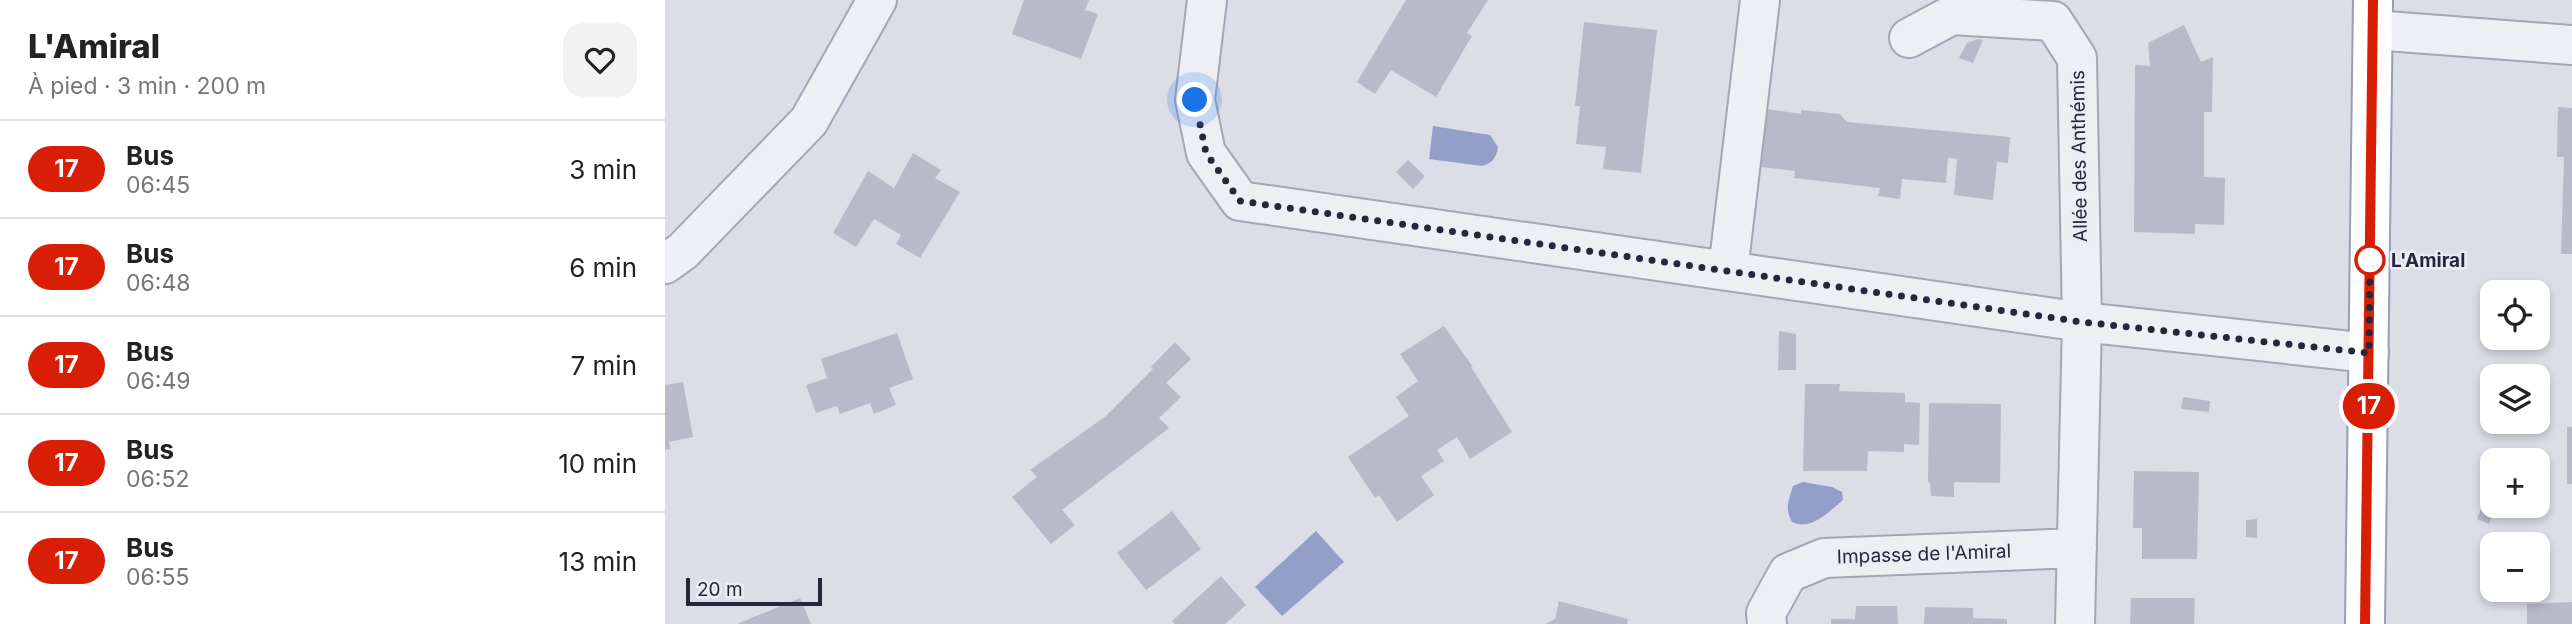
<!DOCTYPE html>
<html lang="fr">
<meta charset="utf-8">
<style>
body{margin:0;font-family:Inter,sans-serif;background:#f2f2f2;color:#222;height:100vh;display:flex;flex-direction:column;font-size:26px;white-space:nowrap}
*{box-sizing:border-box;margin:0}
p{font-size:23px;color:#767676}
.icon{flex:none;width:38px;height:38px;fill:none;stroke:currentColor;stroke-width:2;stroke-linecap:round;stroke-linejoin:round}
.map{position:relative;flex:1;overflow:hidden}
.drawer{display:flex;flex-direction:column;background:#fff;width:665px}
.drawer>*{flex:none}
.badge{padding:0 14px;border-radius:23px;font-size:24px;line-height:46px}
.buttons{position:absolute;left:1815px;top:280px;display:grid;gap:14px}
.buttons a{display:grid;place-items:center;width:70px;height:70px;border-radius:14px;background:#fff;box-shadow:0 4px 10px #0003;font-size:35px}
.scale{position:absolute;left:21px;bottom:18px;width:136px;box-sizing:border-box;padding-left:7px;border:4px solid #25273d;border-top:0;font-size:19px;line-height:24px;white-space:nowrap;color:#25273d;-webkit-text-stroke:5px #ebecf4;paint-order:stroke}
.you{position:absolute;width:35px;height:35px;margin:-18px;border:5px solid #fff;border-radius:50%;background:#1a73e8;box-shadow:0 0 0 10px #1a73e833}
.map>.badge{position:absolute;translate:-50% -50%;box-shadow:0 0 0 4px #fff}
.round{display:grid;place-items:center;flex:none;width:74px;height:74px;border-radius:21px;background:#f2f2f2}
.head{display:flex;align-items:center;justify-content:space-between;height:119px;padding:0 28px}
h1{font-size:33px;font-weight:800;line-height:52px}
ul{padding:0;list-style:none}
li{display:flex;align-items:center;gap:21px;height:98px;padding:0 28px;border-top:2px solid #e0e0e0}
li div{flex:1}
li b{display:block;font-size:26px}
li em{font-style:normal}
li .badge{min-width:77px;font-weight:700;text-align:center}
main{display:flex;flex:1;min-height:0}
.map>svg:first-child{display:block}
.water{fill:#949fc9}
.building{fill:#b8baca}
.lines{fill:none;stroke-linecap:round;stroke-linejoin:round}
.street-casing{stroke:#a4a6b4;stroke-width:42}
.primary-casing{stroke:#9a9db3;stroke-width:42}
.street{stroke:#eeeff5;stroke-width:38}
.primary{stroke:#fff;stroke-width:38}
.line-casing{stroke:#fff;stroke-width:16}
.line{stroke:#d81e04;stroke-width:10}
.walk{stroke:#25273d;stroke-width:7;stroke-dasharray:0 12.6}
.stop-dot{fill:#fff;stroke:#d81e04;stroke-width:3.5}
.labels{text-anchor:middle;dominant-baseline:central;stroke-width:5;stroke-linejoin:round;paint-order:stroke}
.street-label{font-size:19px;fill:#25273d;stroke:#ebecf4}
.stop-label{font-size:19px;font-weight:bold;fill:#25273d;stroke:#ebecf4;text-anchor:start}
</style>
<main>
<section class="drawer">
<div class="head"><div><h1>L'Amiral</h1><p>À pied · 3 min · 200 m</p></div><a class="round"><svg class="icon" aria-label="heart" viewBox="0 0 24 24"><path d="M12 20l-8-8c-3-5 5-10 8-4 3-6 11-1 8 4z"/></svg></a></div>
<ul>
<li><span class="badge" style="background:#d81e04;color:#fff">17</span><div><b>Bus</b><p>06:45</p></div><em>3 min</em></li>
<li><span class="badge" style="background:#d81e04;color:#fff">17</span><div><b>Bus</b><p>06:48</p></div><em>6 min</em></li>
<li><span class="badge" style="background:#d81e04;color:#fff">17</span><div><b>Bus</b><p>06:49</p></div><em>7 min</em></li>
<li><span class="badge" style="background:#d81e04;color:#fff">17</span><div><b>Bus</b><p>06:52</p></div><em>10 min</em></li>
<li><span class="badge" style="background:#d81e04;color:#fff">17</span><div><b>Bus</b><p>06:55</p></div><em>13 min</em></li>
</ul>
</section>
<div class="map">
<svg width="1907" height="624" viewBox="0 0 1907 624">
<rect width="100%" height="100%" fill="#dbdde7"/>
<path class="water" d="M768 126 825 135 833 147C831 158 828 163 817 166L764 159Z
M1138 482 1167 487 1177 492 1178 500C1163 512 1147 531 1127 522 1119 507 1124 501 1128 486Z
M651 531 679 562 617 616 590 587Z"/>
<path class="building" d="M359 0H424L420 10 433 14 416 59 347 34Z
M741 0H823L802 33 807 36 771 97 726 70 710 94 692 82Z
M919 22 992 30 976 173 938 169 941 147 911 144 915 106H910Z
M1519 25 1536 62 1548 57 1547 112H1539V177L1560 178 1559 225 1530 224V234L1469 232 1470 65 1485 66 1483 43Z
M1313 39 1318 40 1308 63 1294 58 1302 43Z
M1893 107 1907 108V254H1896L1899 157H1892Z
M1102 109 1136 114V110L1175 114 1182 122 1345 137 1343 163 1332 162 1328 200 1289 195 1292 159 1283 158 1281 183 1237 179 1235 199 1213 196 1215 188 1129 178 1130 171 1096 167Z
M248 153 276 170 270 178 295 192 255 258 231 244 236 235 209 219 191 247 168 233 203 171 229 188Z
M743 160 760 176 748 189 731 172Z
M779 326 808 367H806L847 432 805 459 792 437 772 450 779 461 756 476 769 495 732 522 714 495 710 498 683 457 744 416 731 397 753 381 735 354Z
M1114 331 1131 334V370H1113Z
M232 333 248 379 224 388 231 405 209 414 205 403 175 414 172 406 151 413 141 385 162 378 156 359Z
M510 342 526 359 501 383 516 397 494 418 504 428 397 510 410 525 386 544 347 497 372 477 365 470 441 416 488 369 486 367Z
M18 382 28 437 4 442 6 449 0 450V385Z
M1140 384H1175L1174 391 1240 393V402L1255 403 1254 445 1239 444V452L1203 451 1202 471H1138Z
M1518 397 1545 401 1544 412 1516 409Z
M1264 403 1336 404 1335 483 1289 482V497L1266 496 1265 483 1263 482Z
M1902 427H1907V484H1902Z
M1469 471 1534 472 1532 559H1477V528H1468Z
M1818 504 1830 509 1824 524 1812 519Z
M507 511 536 549 481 590 452 553Z
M1592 519V538L1581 537V520Z
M556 576 581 605 560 624H510L507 621Z
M135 598 146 624H72Z
M1466 598H1530L1529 624H1465Z
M894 601 963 619 962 624H880L890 619Z
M1907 602V624H1862V604Z
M1191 606H1232L1233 624H1166V619H1190Z
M1260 607 1308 608V618L1342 619V624H1259Z"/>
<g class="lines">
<defs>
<path id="street" d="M542 0 530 100 541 153 575 201 1417 322 1704 353
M1708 30 1907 45
M1244 38 1287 15 1388 21 1412 58 1417 322 1410 624
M0 264 18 251 144 121 212 0
M1063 271 1095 0
M1102 624 1101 613 1123 573 1159 558 1412 548"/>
<path id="primary" d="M1700 624 1708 0"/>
</defs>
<use href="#street" class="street-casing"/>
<use href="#primary" class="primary-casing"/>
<use href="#street" class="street"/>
<use href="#primary" class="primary"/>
</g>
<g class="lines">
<defs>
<path id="line" d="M1700 624 1708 0"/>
</defs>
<use href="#line" class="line-casing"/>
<use href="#line" class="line"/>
<path class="walk" d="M530 100 541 153 575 201 1417 322 1704 353 1705 260"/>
</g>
<circle class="stop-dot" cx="1705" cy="260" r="14"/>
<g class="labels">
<g class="street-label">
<text transform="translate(1414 156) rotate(-91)">Allée des Anthémis</text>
<text transform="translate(1259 554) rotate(-2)">Impasse de l'Amiral</text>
</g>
<g class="stop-label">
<text x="1726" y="260">L'Amiral</text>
</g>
</g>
</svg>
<div class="buttons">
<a><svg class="icon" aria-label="locate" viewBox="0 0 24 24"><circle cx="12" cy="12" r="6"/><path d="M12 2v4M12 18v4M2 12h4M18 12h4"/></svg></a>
<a><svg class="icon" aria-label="layers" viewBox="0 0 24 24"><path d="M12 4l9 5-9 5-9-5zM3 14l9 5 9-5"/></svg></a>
<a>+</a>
<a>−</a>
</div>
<div class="scale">20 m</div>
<div class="you" style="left:530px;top:100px"></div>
<b class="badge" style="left:1704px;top:406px;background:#d81e04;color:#fff">17</b>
</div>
</main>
